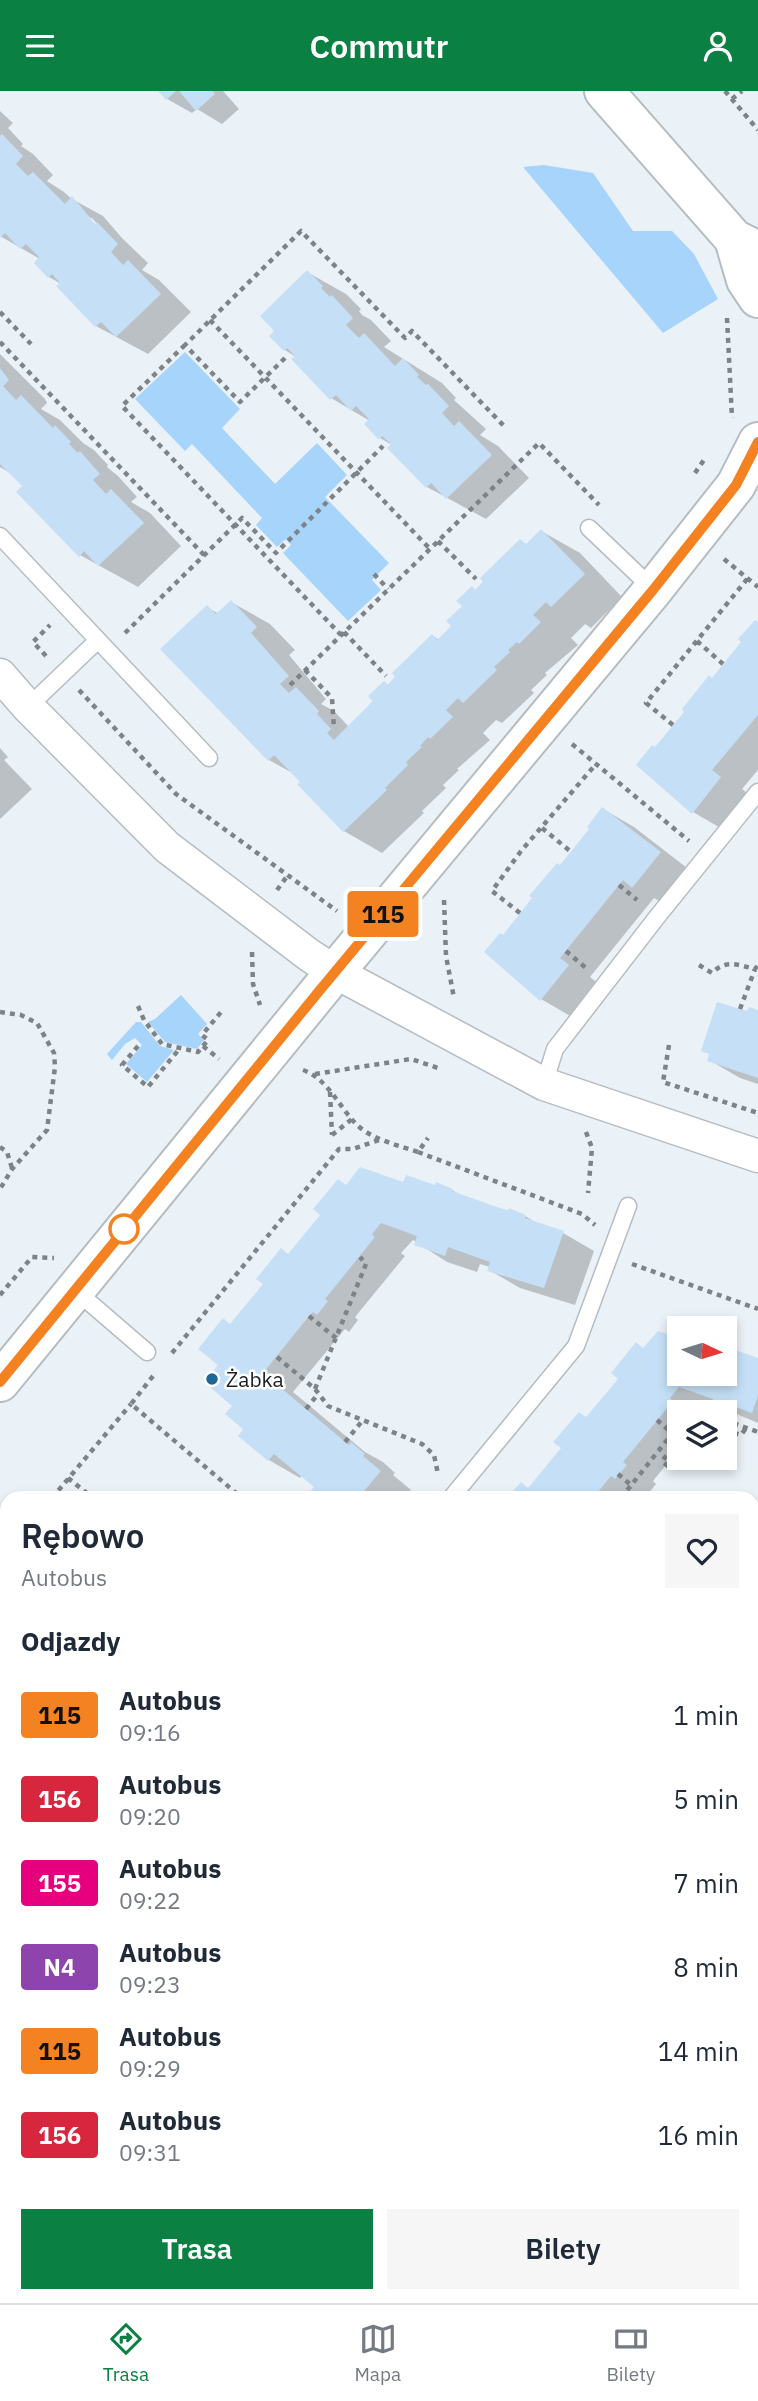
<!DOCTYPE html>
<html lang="pl">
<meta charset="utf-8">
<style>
body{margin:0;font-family:"IBM Plex Sans",sans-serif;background:#f6f6f7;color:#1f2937;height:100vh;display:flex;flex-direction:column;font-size:26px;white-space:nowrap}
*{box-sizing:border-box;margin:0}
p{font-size:23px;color:#747a83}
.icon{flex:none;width:38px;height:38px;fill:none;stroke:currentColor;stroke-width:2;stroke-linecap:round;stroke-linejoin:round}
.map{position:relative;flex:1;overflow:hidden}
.details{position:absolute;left:0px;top:1400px;width:760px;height:812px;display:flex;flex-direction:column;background:#fff;border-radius:21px 21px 0 0;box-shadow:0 4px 10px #0003}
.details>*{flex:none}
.badge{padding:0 14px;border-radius:5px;font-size:24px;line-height:46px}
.needle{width:46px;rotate:94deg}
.controls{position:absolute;left:667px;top:1225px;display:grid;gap:14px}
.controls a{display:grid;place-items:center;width:70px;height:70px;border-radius:0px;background:#fff;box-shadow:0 4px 10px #0003;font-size:35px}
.map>.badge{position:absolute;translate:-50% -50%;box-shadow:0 0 0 4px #fff}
h2{padding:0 21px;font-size:26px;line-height:63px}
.round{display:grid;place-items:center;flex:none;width:74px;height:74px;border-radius:0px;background:#f6f6f7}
.summary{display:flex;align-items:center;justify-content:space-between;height:119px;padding:0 21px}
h1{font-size:33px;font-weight:600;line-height:52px}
.primary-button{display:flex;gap:14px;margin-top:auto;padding:14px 21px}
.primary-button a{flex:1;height:80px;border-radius:0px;background:#0b8043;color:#fff;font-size:28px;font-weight:600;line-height:80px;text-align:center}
.primary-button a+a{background:#f6f6f7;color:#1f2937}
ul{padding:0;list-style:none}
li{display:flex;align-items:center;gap:21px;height:84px;padding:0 21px}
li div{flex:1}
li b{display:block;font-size:26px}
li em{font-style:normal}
li .badge{min-width:77px;font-weight:700;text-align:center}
header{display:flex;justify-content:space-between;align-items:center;height:91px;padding:0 21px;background:#0b8043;color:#fff;font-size:32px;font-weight:600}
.tab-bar{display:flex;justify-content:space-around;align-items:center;height:98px;border-top:2px solid #e0e1e3;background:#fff;font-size:19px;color:#747a83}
.tab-bar a{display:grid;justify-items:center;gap:4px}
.tab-bar .on{color:#0b8043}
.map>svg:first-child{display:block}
.green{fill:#a6d4fb}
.water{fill:#73b6ed}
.shadow{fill:#0003;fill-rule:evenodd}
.building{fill:#c5e0f6}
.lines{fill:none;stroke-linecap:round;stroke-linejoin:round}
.service-casing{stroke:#b5bcc2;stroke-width:19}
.minor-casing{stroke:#b5bcc2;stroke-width:35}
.tertiary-casing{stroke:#b5bcc2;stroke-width:42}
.path{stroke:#7e8387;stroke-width:4.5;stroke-dasharray:5 5;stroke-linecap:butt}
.service{stroke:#fff;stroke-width:16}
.minor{stroke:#fff;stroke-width:32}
.tertiary{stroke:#fff;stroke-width:38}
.line-casing{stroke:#fff;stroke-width:16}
.line{stroke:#f58220;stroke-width:10}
.stop-dot{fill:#fff;stroke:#f58220;stroke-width:3.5}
.poi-dot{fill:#1e679b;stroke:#fff;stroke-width:2.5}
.labels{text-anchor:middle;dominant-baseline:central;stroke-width:5;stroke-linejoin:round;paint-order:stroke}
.poi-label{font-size:21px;fill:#1d2022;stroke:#fff;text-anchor:start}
</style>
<header><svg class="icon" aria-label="menu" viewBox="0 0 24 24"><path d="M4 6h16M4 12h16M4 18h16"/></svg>Commutr<svg class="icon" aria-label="person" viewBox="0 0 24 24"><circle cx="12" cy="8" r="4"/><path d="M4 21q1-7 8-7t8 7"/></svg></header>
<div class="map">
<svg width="758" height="2212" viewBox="0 0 758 2212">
<rect width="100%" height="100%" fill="#eaf1f7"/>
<path class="green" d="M544 74 593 82 633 140H672L694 163 718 208 663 242 523 76Z
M185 261 240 318 222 337 275 393 317 352 347 384 325 406 389 472 372 489 381 499 348 530 283 462 291 454 286 448 277 456 256 434 262 427 192 353 185 360 135 308Z
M181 904 207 933 198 943 204 949 197 958 165 951 148 931 155 928Z
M136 931H141L160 955 174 959 147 991 126 973 142 954 135 947 125 953 112 969 107 963Z
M528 2205H671L673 2212H523Z"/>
<path class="water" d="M758 1766V1954H753L752 1768Z"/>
<path class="shadow" d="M160 0H223L239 18 222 33 197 18 192 22 167 8Z
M0 20 13 32 8 37 23 53 21 55 33 63 53 84 47 90 64 101 72 108 103 125 122 147 148 172 142 179 159 189 191 221 148 263 96 235 61 193 49 186 36 172 40 168 0 145ZM85 124 93 128 102 139 99 141Z
M307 181 346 203 361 218 359 220 362 224 371 229 391 250 384 256 442 292 456 307 454 309 486 338 480 344 498 355 529 387 486 428 427 396 392 354 380 347 370 330 331 307 296 266 285 259 277 240Z
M0 263 45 308 47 312 41 318 60 329 83 352 94 359 108 374 107 376 118 385 137 406 131 411 150 422 181 455 138 496 80 464 24 395 12 383 0 376Z
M541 440 580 462 622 506 591 537 585 533 571 547 578 554 545 582 547 584 531 599 534 602 502 632 496 629 483 642 490 649 457 678 459 679 443 694 446 697 422 720 424 722 382 762 344 740 296 684 269 669 207 516 219 523 231 511 270 533 295 559 289 564 326 608 321 613 334 620 349 636 433 545 439 549 454 535 472 497 477 500 521 450 527 454Z
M758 533V679L742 698 751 705 724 739 693 721 656 659Z
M0 657 8 666 4 669 32 698 0 728Z
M603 718 634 736 691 780 664 813 654 807 590 886 599 893 572 926 541 908 504 846 592 738Z
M758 921V993L740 987 709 969 749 923Z
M405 1093 452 1099 466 1107 525 1125 540 1134 563 1142 594 1160 575 1214 520 1197 489 1179 490 1176 480 1173 477 1181 447 1171 413 1149 401 1162 405 1165 355 1226 358 1229 349 1241 345 1238 293 1301 365 1361 383 1371 395 1382 393 1384 411 1399 404 1407H315L316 1396 302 1384 300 1387 269 1369 240 1345 246 1338 220 1274 232 1234 347 1095Z
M679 1249V1283H724L758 1269V1332L710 1312 703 1321H679V1358L653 1390 656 1393 647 1404 643 1402 638 1407H509L529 1398 645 1258Z
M7 1512V1650L0 1658V1520Z
M0 1700 7 1706V1796L0 1790Z
M0 1990 7 1994V2025L5 2023 0 2031Z
M85 2205H200L201 2206 197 2212H80Z
M264 2205H381L393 2212H276Z"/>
<path class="building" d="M158 0H176L166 9Z
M179 0H213L215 3 196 20Z
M2 43 23 65 16 73 28 85 33 81 65 113 72 105 95 133 97 131 118 153 111 161 123 174 128 169 161 203 116 246 101 231 95 236 56 195 60 192 52 183 48 187 34 172 39 166 26 153 20 158 5 142 0 147V45Z
M307 179 323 195 321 197 330 206 332 204 353 227 346 234 359 247 364 242 395 275 403 267 419 284 417 286 426 294 428 293 449 315 442 322 454 335 459 330 492 364 446 408 431 392 426 397 387 357 391 353 382 345 379 349 364 333 369 328 356 315 351 320 336 304 330 309 291 268 295 265 287 257 284 260 269 245 274 240 260 225Z
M0 277 9 289 3 295 16 309 21 304 53 337 55 334 71 351 69 353 78 362 80 360 100 383 93 389 106 403 111 398 144 432 98 475 84 460 79 466 16 401 22 395 0 373Z
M541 438 585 483 551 516 546 511 533 524 541 531 519 553 517 551 508 559 510 561 494 576 497 579 463 612 458 607 446 619 453 626 430 648 428 646 420 655 422 656 406 671 408 674 385 697 387 699 343 741 297 693 300 691 274 664 268 670 160 558 207 514 216 523 231 509 257 536 251 542 289 585 280 593 289 602 296 596 319 620 317 623 331 638 327 642 334 649 373 610 368 605 384 590 388 594 395 586 392 582 432 543 437 549 451 535 446 530 462 515 456 510 472 495 475 499 483 491 480 487 520 448 526 453Z
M755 529 758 531V624L712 679 721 686 692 723 636 674 652 654 655 656 684 621 682 618 709 584 712 587 741 551 738 548Z
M602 716 661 761 632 797 623 789 560 867 569 874 540 910 484 861 500 842 503 844 532 807 529 805 557 772 560 774 589 738 587 736Z
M717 911 747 920 749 916 758 919V987L707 970 709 963 701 960Z
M360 1076 403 1091 406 1084 435 1094 436 1091 453 1098 452 1100 508 1120 509 1117 526 1124 525 1127 564 1140 544 1197 487 1180 490 1171 448 1156 445 1165 414 1154 417 1145 381 1132 372 1143 375 1146 325 1208 328 1210 317 1224 313 1221 309 1225 263 1282 349 1354 351 1351 365 1363 363 1365 381 1380 358 1407H312L308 1403 314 1396 274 1363 268 1370 238 1345 243 1338 225 1323 232 1315 204 1291 218 1274 198 1258 223 1227 230 1233 263 1193 256 1188 281 1157 288 1163 320 1124 313 1118 338 1088 346 1094Z
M658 1240 679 1247V1283H724V1255L758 1267V1305L752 1322 730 1314 729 1317 712 1311 713 1308 679 1296 670 1307 673 1310 623 1371 627 1374 615 1388 611 1385 593 1407H507L521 1391 528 1397 561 1357 553 1351 579 1321 586 1326 618 1288 611 1282 636 1251 643 1257Z
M7 1509V1602L5 1605 0 1602V1517Z
M0 1706 7 1712V1798L0 1793Z
M83 2205H160L156 2210 152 2207 149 2212H78Z
M261 2205H381L378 2210 382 2212H272Z"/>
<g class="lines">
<defs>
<path id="service" d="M589 437 653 498
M0 445 209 667
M28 616 98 549
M544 993 555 958 657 826 758 701
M75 1199 147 1261
M451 1407 576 1255 628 1115
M441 2212 445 2205"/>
<path id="minor" d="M0 584 28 616 167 756 309 864 335 881 544 993 758 1065
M0 1877 7 1881"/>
<path id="tertiary" d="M604 0 734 148 758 160
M734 148 746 189 758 207
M0 1291 335 881 653 499 736 394 758 351"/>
</defs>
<use href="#service" class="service-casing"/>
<use href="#minor" class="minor-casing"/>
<use href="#tertiary" class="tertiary-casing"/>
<path class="path" d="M725 0 758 39
M732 8 742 0
M0 221 31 253
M727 227 732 327
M210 229 430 458
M0 251 204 464
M185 254 122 315 341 544
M285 267 240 311 185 254 301 140 405 247 412 240 504 335
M695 382 706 366
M438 450 476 488
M724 468 758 496
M374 483 388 498
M344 541 386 585
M125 542 242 427 276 462 383 355
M697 550 723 573
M46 565 33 551 50 534
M305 579 332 607 334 638
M290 594 539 352 599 414
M79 599 176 703 337 820
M673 634 646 612 748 487
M572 653 689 750
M542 737 570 760
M619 794 637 809
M277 799 288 784
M444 809 446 865 454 907
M520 822 492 800 521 760 596 673
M566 860 586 877
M252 861 253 893 260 914
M699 874 712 882C726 868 738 874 755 878L758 874
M138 915 144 929 162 953 198 961 203 955 219 968
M740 918 755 878
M0 921 21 924 37 932 54 962 55 976 47 1039 12 1078 0 1098
M669 954 663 991 758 1022
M138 955 122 974 148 996 180 957
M203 955 208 949 202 944 221 921
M303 979C328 988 339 1016 357 1034 373 1049 398 1054 418 1061L428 1047
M315 983 411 968 441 978
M330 1001 332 1044
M586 1041 592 1057 588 1102
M332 1044 352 1028
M0 1056 7 1061 12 1077
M418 1061 582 1123 595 1134
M632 1173 758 1218
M0 1204 32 1166 54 1167
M309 1225 336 1247
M172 1262 339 1058H353L382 1048
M277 1266 315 1298 328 1315 422 1353 434 1364 438 1383
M153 1285 131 1313 242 1407
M315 1298 366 1173 360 1166
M306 1318 318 1303
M689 1321 691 1318 701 1321
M657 1329 672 1342
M724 1329 758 1341
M724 1339 741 1344 746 1337
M679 1349 662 1370 669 1376 679 1363
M345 1351 363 1329
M618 1383 631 1394
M68 1387 93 1407
M52 1407 131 1313
M621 1407 679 1334
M752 1433 758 1427
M0 1469 7 1460
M0 1490 5 1495
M752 1500 758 1481
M0 1608 7 1614
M0 1637 7 1629
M752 1653 758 1655
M0 1676 7 1682
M0 1695 7 1686
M752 1713 758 1711
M0 1812 7 1817
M0 1926 7 1930
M0 1935 7 1946
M752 1994 758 1993
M752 2045 758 2027
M752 2061 758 2090
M0 2067 7 2056
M200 2205 211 2212
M477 2205 491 2212
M626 2205 639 2212
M25 2212 29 2205
M181 2212 185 2205
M546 2212 553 2205"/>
<use href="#service" class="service"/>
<use href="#minor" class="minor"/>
<use href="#tertiary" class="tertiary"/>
</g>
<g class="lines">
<defs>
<path id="line" d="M0 1291 320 899 653 499 736 394 758 351"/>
</defs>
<use href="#line" class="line-casing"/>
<use href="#line" class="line"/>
</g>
<circle class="stop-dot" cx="124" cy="1138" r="14"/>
<circle class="poi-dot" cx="212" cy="1288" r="7"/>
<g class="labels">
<g class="poi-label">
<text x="226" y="1288">Żabka</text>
</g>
</g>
</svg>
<div class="controls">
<a><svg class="needle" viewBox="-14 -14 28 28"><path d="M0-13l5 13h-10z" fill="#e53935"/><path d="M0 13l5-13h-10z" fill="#747a83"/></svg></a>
<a><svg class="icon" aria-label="layers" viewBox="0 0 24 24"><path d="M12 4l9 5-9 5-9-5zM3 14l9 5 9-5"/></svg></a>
</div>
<b class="badge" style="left:383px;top:823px;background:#f58220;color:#111">115</b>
<section class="details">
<div class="summary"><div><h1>Rębowo</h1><p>Autobus</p></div><a class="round"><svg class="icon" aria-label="heart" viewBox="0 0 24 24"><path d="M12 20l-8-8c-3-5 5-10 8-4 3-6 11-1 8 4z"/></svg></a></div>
<h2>Odjazdy</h2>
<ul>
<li><span class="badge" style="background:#f58220;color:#111">115</span><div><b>Autobus</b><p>09:16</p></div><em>1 min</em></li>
<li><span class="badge" style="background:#d7263d;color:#fff">156</span><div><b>Autobus</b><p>09:20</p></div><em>5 min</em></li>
<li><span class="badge" style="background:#e6007e;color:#fff">155</span><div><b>Autobus</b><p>09:22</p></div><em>7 min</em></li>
<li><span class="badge" style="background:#8e44ad;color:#fff">N4</span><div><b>Autobus</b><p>09:23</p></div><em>8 min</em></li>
<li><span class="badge" style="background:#f58220;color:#111">115</span><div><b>Autobus</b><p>09:29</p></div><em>14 min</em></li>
<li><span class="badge" style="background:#d7263d;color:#fff">156</span><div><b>Autobus</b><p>09:31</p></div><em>16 min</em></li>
</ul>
<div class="primary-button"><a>Trasa</a><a>Bilety</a></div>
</section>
</div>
<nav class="tab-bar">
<a class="on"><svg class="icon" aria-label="directions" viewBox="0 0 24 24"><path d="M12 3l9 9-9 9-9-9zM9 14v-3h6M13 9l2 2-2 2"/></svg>Trasa</a>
<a><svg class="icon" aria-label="map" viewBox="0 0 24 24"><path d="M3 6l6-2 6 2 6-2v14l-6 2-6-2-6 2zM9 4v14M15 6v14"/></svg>Mapa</a>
<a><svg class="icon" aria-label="tickets" viewBox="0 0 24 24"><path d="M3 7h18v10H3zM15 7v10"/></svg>Bilety</a>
</nav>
